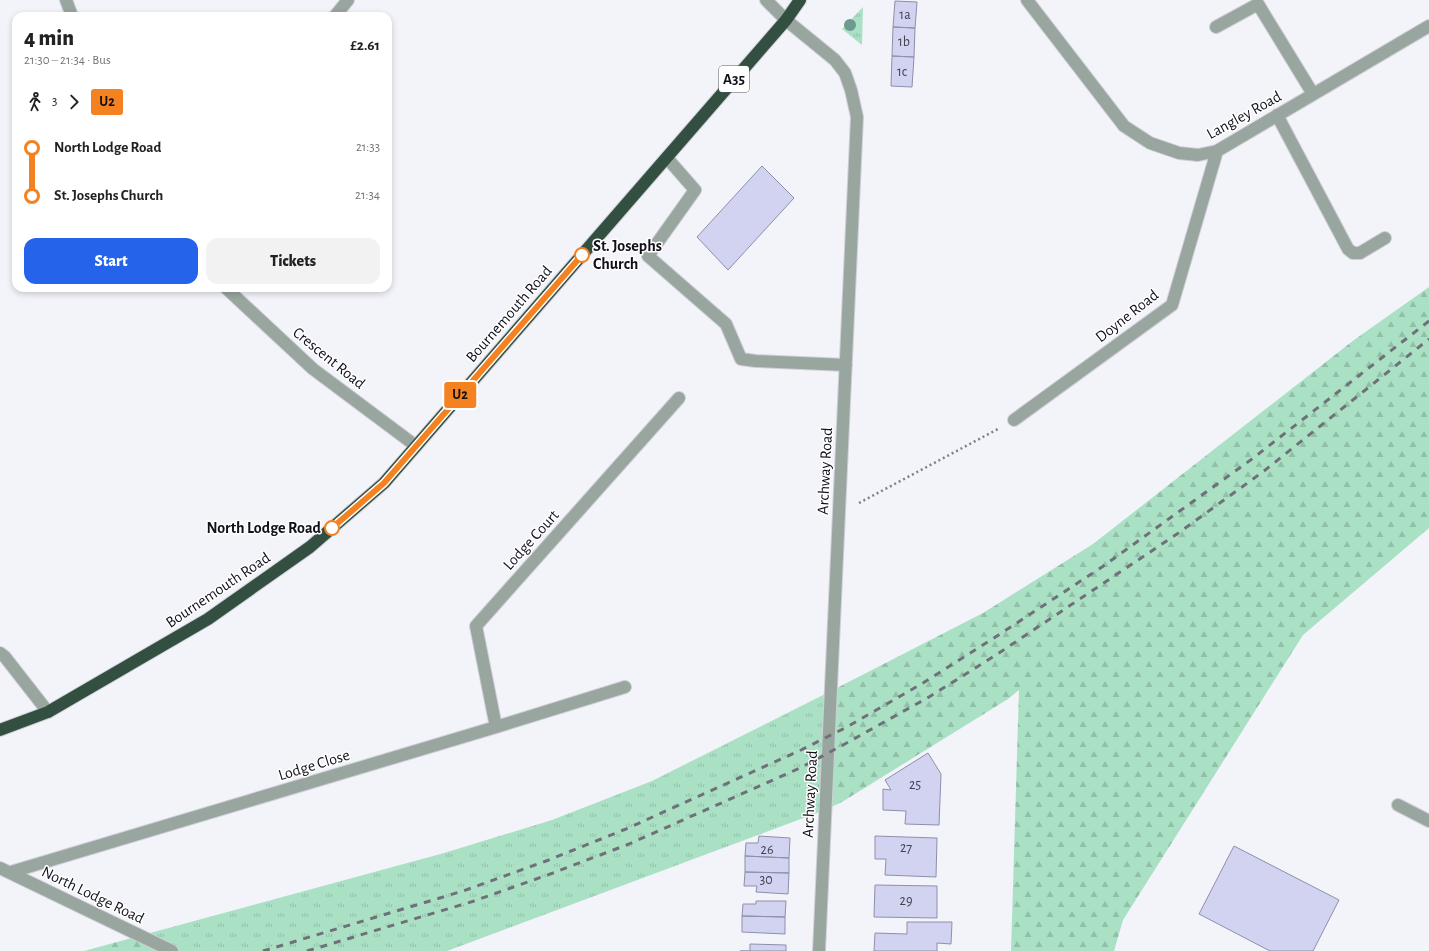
<!DOCTYPE html>
<meta charset="utf-8">
<style>
body{margin:0;font-family:"Alegreya Sans",sans-serif;background:#f2f2f2;color:#222;height:100vh;display:flex;flex-direction:column;font-size:15px;white-space:nowrap}
*{box-sizing:border-box;margin:0}
p{font-size:13px;color:#767676}
.icon{flex:none;width:22px;height:22px;fill:none;stroke:currentColor;stroke-width:2;stroke-linecap:round;stroke-linejoin:round}
.map{position:relative;flex:1;overflow:hidden}
.details{position:absolute;left:12px;top:12px;width:380px;height:280px;display:flex;flex-direction:column;background:#fff;border-radius:12px;box-shadow:0 2px 6px #0003}
.details>*{flex:none}
.badge{padding:0 8px;border-radius:3px;font-size:14px;line-height:26px}
.map>.badge{position:absolute;translate:-50% -50%;box-shadow:0 0 0 2px #fff}
.legs{display:flex;align-items:center;gap:6px;height:44px;padding:0 12px;font-size:13px}
.legs p{margin-inline-start:auto}
.headline{display:flex;align-items:center;justify-content:space-between;height:68px;padding:0 12px}
h1{font-size:22px;font-weight:800;line-height:30px}
.primary-button{display:flex;gap:8px;margin-top:auto;padding:8px 12px}
.primary-button a{flex:1;height:46px;border-radius:12px;background:#2563eb;color:#fff;font-size:16px;font-weight:800;line-height:46px;text-align:center}
.primary-button a+a{background:#f2f2f2;color:#222}
ul{padding:0 12px;list-style:none}
li{display:flex;align-items:center;gap:14px;height:48px;font-size:15px}
li i{display:grid;place-items:center;width:6px;height:100%;margin:0 5px;background:currentColor}
li i::after{content:'';width:10px;height:10px;margin:-5px;border:3px solid;border-radius:50%;background:#fff}
li p{margin-inline-start:auto}
li:first-child i{background:linear-gradient(#0000 50%,currentColor 0)}
li:last-child i{background:linear-gradient(currentColor 50%,#0000 0)}
.map>svg:first-child{display:block}
.grass{fill:url(#grass-tufts)}
.forest{fill:url(#forest-firs)}
.building{fill:#d2d3f1;stroke:#8e8fab}
.lines{fill:none;stroke-linecap:round;stroke-linejoin:round}
.minor-casing{stroke:#cfcfd6;stroke-width:14}
.highway-casing{stroke:#cfcfd6;stroke-width:14}
.path{stroke:#7f7f87;stroke-width:2.5;stroke-dasharray:2 3;stroke-linecap:butt}
.minor{stroke:#99a69f;stroke-width:12}
.highway{stroke:#334f42;stroke-width:12}
.rail{stroke:#707079;stroke-width:3;stroke-dasharray:7 7;stroke-linecap:butt}
.tree{fill:#6d9b8f}
.line-1-casing{stroke:#fff;stroke-width:9}
.line-1{stroke:#f58220;stroke-width:6}
.stop-1-dot{fill:#fff;stroke:#f58220;stroke-width:2}
.labels{text-anchor:middle;dominant-baseline:central;stroke-width:3;stroke-linejoin:round;paint-order:stroke}
.number-label{font-size:14px;fill:#414250}
.shield{fill:#fff;stroke:#58585f;stroke-width:1}
.shield-label{font-size:15px;font-weight:bold;fill:#11111b}
.street-label{font-size:16px;fill:#11111b;stroke:#fff}
.stop-label{font-size:16px;font-weight:bold;fill:#11111b;stroke:#fff;text-anchor:start}
</style>
<div class="map">
<svg width="1429" height="951" viewBox="0 0 1429 951">
<defs>
<pattern id="grass-tufts" width="24" height="20" patternUnits="userSpaceOnUse"><rect width="24" height="20" fill="#aae1c5"/><path d="M3 7l-1-3M5 7V3M7 7l1-3M15 17l-1-3M17 17v-4M19 17l1-3" fill="none" stroke="#91c0a9"/></pattern>
<pattern id="forest-firs" width="22" height="20" patternUnits="userSpaceOnUse"><rect width="22" height="20" fill="#aae1c5"/><path d="M5 1l3.5 6h-7zM16 11l3.5 6h-7z" fill="#91c0a9"/></pattern>
</defs>
<rect width="100%" height="100%" fill="#f3f3fa"/>
<path class="grass" d="M863 7 862 45 842 29Z
M831 691 825 810 447 951H171L139 936 444 853 552 820 652 781Z"/>
<path class="forest" d="M1429 287V528L1303 635 1123 920 1114 951H1011L1019 690 1008 699 842 802 825 810 831 691 983 613 1093 544 1354 340Z
M139 936 172 951H84Z"/>
<path class="building" d="M895 1 917 2 915 28 893 27Z
M893 27 915 28 914 57 892 56Z
M892 56 914 57 912 87 891 86Z
M762 166 794 198 728 270 697 237Z
M928 753 941 774 939 825 905 824 906 811 883 810V789L891 790 885 780Z
M759 836 790 838 789 858 745 856 746 843H758Z
M875 836 937 838 936 877 885 875 886 859H875Z
M1234 846 1339 900 1313 951H1270L1199 914Z
M745 856 789 858V873L745 872Z
M745 872 789 873 788 894 756 892 757 886H744Z
M875 885 937 886V918L874 917Z
M756 901H786L785 917 742 916 743 904H756Z
M742 916 785 917V934L742 932Z
M907 922H952L951 944 937 943V951H874L875 933 907 934Z
M750 944 786 945V951H740H750Z"/>
<g class="lines">
<defs>
<path id="minor" d="M66 0 72 16
M766 0 786 20 835 60 845 73 851 90 857 117 819 951
M1027 0 1124 126 1150 143 1179 153 1198 155 1217 151 1429 26
M335 16 348 0
M1216 27 1258 4 1313 94
M1277 115 1348 249 1353 253H1360L1385 238
M667 158 695 190 648 256 726 324 741 359 756 361 846 365
M226 288 313 369 416 446
M1014 420 1172 305 1217 151
M0 653 5 657 48 712
M496 727 476 626 679 398
M1398 805 1429 821
M0 868 172 951
M11 872 496 727 625 687"/>
<path id="highway" d="M0 730 48 712 208 619 310 547 384 483 786 20 800 0"/>
</defs>
<use href="#minor" class="minor-casing"/>
<use href="#highway" class="highway-casing"/>
<path class="path" d="M859 503 998 429"/>
<use href="#minor" class="minor"/>
<use href="#highway" class="highway"/>
<path class="rail" d="M263 951 463 891 546 861 626 829 801 750 847 727 923 683 997 636 1102 567 1252 459 1429 321
M307 951 474 901 553 873 629 844 800 768 843 745 929 697 996 655 1177 534 1264 471 1429 339"/>
</g>
<circle class="tree" cx="850" cy="25" r="6"/>
<g class="lines">
<defs>
<path id="line-1" d="M332 528 384 483 582 255"/>
</defs>
<use href="#line-1" class="line-1-casing"/>
<use href="#line-1" class="line-1"/>
</g>
<g class="stop-1-dot">
<circle cx="582" cy="255" r="7"/>
<circle cx="332" cy="528" r="7"/>
</g>
<g class="labels">
<g class="number-label">
<text x="905" y="15">1a</text>
<text x="904" y="42">1b</text>
<text x="902" y="72">1c</text>
<text x="915" y="785">25</text>
<text x="906" y="848">27</text>
<text x="767" y="850">26</text>
<text x="766" y="880">30</text>
<text x="906" y="901">29</text>
</g>
<rect class="shield" x="719" y="66" width="30" height="26" rx="3"/>
<g class="shield-label">
<text x="734" y="79">A35</text>
</g>
<g class="street-label">
<text transform="translate(1244 115) rotate(-29)">Langley Road</text>
<text transform="translate(509 314) rotate(-49)">Bournemouth Road</text>
<text transform="translate(1127 316) rotate(-38)">Doyne Road</text>
<text transform="translate(329 358) rotate(39)">Crescent Road</text>
<text transform="translate(825 471) rotate(-87)">Archway Road</text>
<text transform="translate(531 540) rotate(-48)">Lodge Court</text>
<text transform="translate(218 590) rotate(-34)">Bournemouth Road</text>
<text transform="translate(314 765) rotate(-17)">Lodge Close</text>
<text transform="translate(810 794) rotate(-87)">Archway Road</text>
<text transform="translate(93 895) rotate(26)">North Lodge Road</text>
</g>
<g class="stop-label">
<text x="593" y="246">St. Josephs<tspan x="593" dy="18">Church</tspan></text>
<text x="321" y="528" text-anchor="end">North Lodge Road</text>
</g>
</g>
</svg>
<b class="badge" style="left:460px;top:395px;background:#f58220;color:#111">U2</b>
<section class="details">
<div class="headline"><div><h1>4 min</h1><p>21:30 – 21:34 · Bus</p></div><b>£2.61</b></div>
<div class="legs"><svg class="icon" aria-label="walk" viewBox="0 0 24 24"><circle cx="13" cy="4" r="2"/><path d="M13 8l-2 6 4 7M11 14l-3 7M7 12l3-4h3l4 4"/></svg>3<svg class="icon" aria-label="forward" viewBox="0 0 24 24"><path d="M9 5l7 7-7 7"/></svg><b class="badge" style="background:#f58220;color:#111">U2</b></div>
<ul>
<li><i style="color:#f58220"></i><b>North Lodge Road</b><p>21:33</p></li>
<li><i style="color:#f58220"></i><b>St. Josephs Church</b><p>21:34</p></li>
</ul>
<div class="primary-button"><a>Start</a><a>Tickets</a></div>
</section>
</div>
